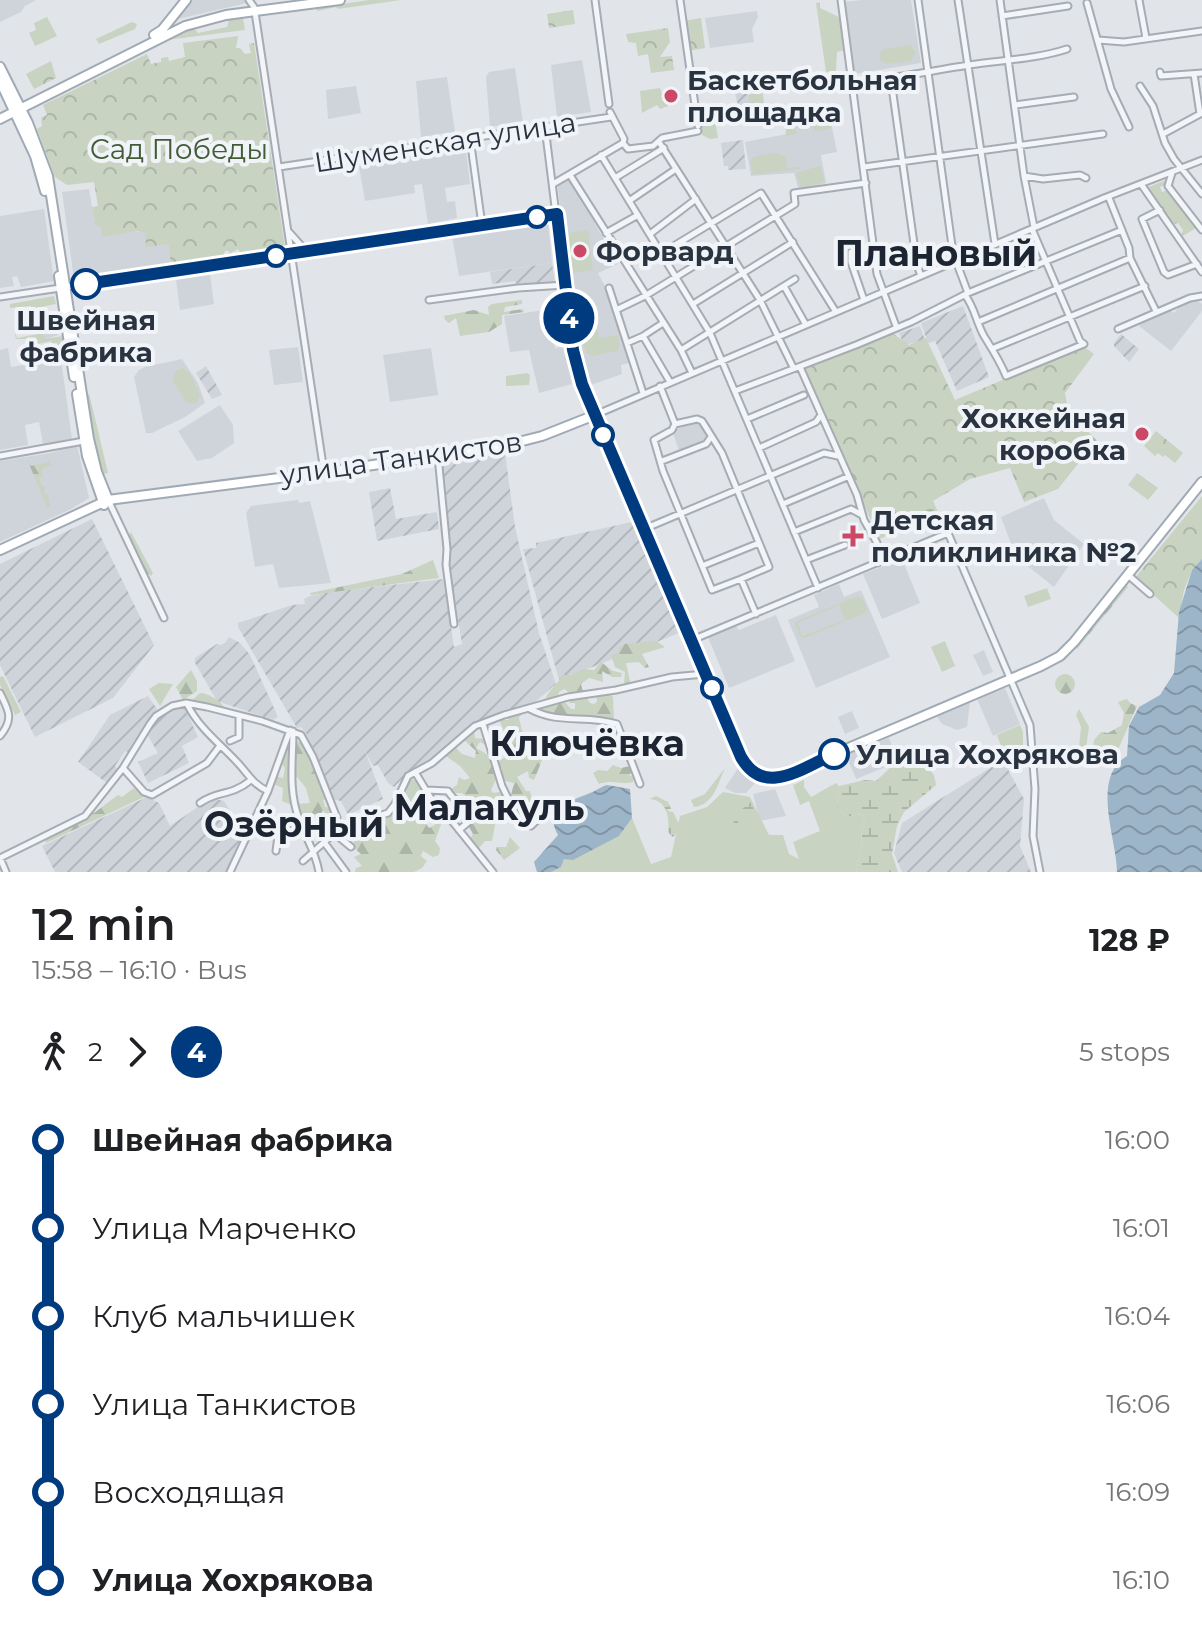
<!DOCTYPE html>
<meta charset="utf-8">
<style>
body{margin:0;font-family:Montserrat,sans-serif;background:#f6f6f6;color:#202124;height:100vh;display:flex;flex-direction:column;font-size:30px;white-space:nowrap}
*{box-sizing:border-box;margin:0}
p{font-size:26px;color:#757577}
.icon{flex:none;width:44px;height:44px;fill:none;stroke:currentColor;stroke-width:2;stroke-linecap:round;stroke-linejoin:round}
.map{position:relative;height:872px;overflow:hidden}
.side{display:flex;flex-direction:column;background:#fff;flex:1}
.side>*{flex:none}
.badge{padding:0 16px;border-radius:26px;font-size:28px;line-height:52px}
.map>.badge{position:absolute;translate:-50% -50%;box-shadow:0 0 0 4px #fff}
.legs{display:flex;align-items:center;gap:12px;height:88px;padding:0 32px;font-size:26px}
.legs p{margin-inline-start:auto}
.head{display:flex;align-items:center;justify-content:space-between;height:136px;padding:0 32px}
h1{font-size:44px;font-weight:600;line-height:60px}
ul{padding:0 32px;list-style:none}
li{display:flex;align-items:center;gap:28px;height:88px;font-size:30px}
li i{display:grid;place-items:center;width:12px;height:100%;margin:0 10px;background:currentColor}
li i::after{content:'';width:20px;height:20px;margin:-10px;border:6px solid;border-radius:50%;background:#fff}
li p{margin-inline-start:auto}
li:first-child i{background:linear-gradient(#0000 50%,currentColor 0)}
li:last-child i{background:linear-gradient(currentColor 50%,#0000 0)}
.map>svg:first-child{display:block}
.built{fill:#cfd4db}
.industrial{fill:url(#industrial-furrows)}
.grass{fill:#c8d3c2;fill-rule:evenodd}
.forest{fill:url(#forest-firs)}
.wetland{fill:url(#wetland-marsh)}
.park{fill:url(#park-crowns)}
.water{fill:url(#water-waves)}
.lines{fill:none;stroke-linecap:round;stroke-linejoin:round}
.minor-casing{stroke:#a6acb3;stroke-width:9}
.major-casing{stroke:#a0aab5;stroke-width:12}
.minor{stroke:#f3f5f8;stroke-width:5}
.major{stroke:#fff;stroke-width:8}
.line-1-casing{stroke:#fff;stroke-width:18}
.line-1{stroke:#003b80;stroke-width:12}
.poi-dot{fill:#cb4967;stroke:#f0f3f7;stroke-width:3}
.stop-1-dot{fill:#fff;stroke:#003b80;stroke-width:4}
.labels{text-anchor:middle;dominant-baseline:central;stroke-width:8;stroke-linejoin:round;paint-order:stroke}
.poi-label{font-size:28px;font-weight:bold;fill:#2a3440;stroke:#f0f3f7;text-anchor:start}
.street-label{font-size:28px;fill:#2a3440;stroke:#f0f3f7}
.park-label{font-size:28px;fill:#415c37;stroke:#f0f3f7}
.stop-label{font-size:28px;font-weight:bold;fill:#2a3440;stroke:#f0f3f7}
.district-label{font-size:36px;font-weight:bold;fill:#1c2531;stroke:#f0f3f7}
</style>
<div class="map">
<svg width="1202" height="872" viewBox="0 0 1202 872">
<defs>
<pattern id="industrial-furrows" width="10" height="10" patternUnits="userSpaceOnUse" patternTransform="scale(2)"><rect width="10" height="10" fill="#cfd4db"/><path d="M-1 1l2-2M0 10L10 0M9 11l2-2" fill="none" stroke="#b2b7bd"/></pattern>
<pattern id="forest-firs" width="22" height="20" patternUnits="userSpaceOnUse" patternTransform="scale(2)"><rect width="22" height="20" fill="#c8d3c2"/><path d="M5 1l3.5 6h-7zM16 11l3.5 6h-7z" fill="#acb6a8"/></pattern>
<pattern id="wetland-marsh" width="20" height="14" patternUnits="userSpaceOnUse" patternTransform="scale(2)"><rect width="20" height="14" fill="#c8d3c2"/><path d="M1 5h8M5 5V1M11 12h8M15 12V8" fill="none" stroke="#acb6a8"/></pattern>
<pattern id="park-crowns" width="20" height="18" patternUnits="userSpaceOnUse" patternTransform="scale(2)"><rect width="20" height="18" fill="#c8d3c2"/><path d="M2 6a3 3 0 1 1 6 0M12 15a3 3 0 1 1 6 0" fill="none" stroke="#acb6a8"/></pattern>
<pattern id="water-waves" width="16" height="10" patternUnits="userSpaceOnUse" patternTransform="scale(2)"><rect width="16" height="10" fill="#9db5c8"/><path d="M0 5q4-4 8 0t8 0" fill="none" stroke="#8094a4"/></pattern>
</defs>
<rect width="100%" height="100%" fill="#e1e5e9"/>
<path class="built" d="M0 0H36L25 6 21 12 0 22Z
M191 0H246L247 3 178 19Z
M862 0H911L921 63 855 74 845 2Z
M757 11 758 17 752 29 754 42 710 48 705 18Z
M582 60 591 112 557 117 551 65Z
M515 68 523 122 490 127 486 77 489 72Z
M447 77 455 132 421 137 416 81Z
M356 86 361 113 328 119 326 90Z
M829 113 837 152 821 155 826 183 799 191 794 173 751 176 745 142 792 133 791 120Z
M465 142 470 184 445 188 447 202 455 201 457 218 428 224 422 184 414 185 415 193 365 201 359 166 410 159 409 150Z
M570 179 618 264 598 273 607 290 629 363 621 365 622 374 591 385 582 359 558 190V186Z
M89 189 95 224 145 233 168 244 171 265 74 279 62 192Z
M44 209 54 281 21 287 17 276 12 277 14 286 0 288V216Z
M548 221 552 263 459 276 452 236Z
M210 275 214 304 180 310 176 280Z
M1195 299 1202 304V311L1171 351 1139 326 1145 318 1168 309 1174 313 1185 300Z
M557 308 563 342 554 343 555 348 563 347 572 384 539 393 529 350 510 352 504 316Z
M56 320 58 335 44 340 42 321Z
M298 347 303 382 274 385 269 350Z
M8 348 11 367 61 359 72 439 43 444 39 422 25 425 28 445 0 450V350Z
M431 348 438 395 390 402 383 355Z
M182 359 198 383 205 403 185 417 152 433H146L134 377 139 370 145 367Z
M220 405 233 425 234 443 212 458 197 461 178 431Z
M699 421 707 439 679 450 672 431Z
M77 445 89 498 71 509 0 542V461L50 453 61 450V447Z
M1044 498 1054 520 1084 544 1054 587 1016 557 1001 517Z
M298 500 299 503 310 501 331 583 279 588 273 564 255 567 246 513 251 506Z
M902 559 920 603 882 619 863 574Z
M839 584 844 597 861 590 890 657 816 688 788 620 819 607 814 595Z
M776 615 795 661 729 688 708 637 736 626 739 630Z
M984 650 993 672 983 676 973 655Z
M1005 688 1020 724 993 736 977 699Z
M970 701 967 727 957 730 942 724 936 715Z
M852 711 859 728 845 734 838 717Z
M889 738 898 762 856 779 846 755Z
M740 765 757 781 746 793H735L725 788Z
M775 789 786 816 760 821 753 794Z"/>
<path class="industrial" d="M747 87 751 116 741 118 734 89Z
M743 140 746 169 728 170V166H724L721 143Z
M552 263 555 282 524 286 523 283 516 284 515 281 492 284 490 272Z
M963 306 989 377 957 391 935 341 928 343 921 323Z
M920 326 925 340 904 345 899 333Z
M1121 334 1139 349 1129 362 1114 346V343Z
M206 366 222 395 212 399 196 373Z
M505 453 515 527 539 633 556 684 529 707 478 721 431 762 409 772 394 787 388 783 378 765 373 766 365 751 383 799 348 815 341 801 332 799 306 733 301 727 297 728 238 627V623L292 605 305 604 304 599 310 596 330 592 444 579 454 647 462 644 448 558 450 548 442 464Z
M390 488 396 519 437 512 439 529 377 541 369 492Z
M92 519 154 645 113 698 35 737 0 665V564Z
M632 522 682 632 559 680 523 549 536 548V543Z
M229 637 240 643 250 655 278 717 273 720 217 701 195 663V658L217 644 221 645 226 642Z
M148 696 157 709 130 753 125 751 115 766 117 770 107 783 78 762 110 715Z
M184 706 198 737 182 746 189 763 148 783 138 762 158 753 146 732 161 714Z
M998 763 1006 766 1024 799 1020 846 1031 872H902L894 853 902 823Z
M147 797 159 803 170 826 211 798 224 801 236 820 250 815 252 820 229 872H55L42 846Z"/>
<path class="grass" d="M369 0H401L338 9 336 7 318 11 315 8Z
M820 2V8L841 18 845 50 837 52 836 71 826 72 816 3Z
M47 17 57 36 35 46 29 33 36 30 34 23Z
M243 18 245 30 167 40 194 28 198 33 227 27 229 20Z
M132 22 137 24 135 29 99 44 96 39Z
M910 45 916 52 911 61 887 64 880 60V53L884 49Z
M761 82 766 116 752 120 748 95 752 94 746 84Z
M713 109 718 138 710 139 702 135 699 111Z
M830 109 839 113 840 118 829 129 814 131 812 118 795 121 796 134 786 136 785 116 806 113 808 116Z
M778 153 787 158 786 168 800 167V169L751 175 753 171 750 163 753 157Z
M820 166 825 182 801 189 796 173Z
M588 230 593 270 572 273 567 233Z
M54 296 56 304 32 309 31 306 10 308V304Z
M14 330 17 338 43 333 45 339 63 336 65 350 51 352 58 348 57 343 52 344 51 341 38 344 37 342 30 344 31 350 28 351 26 339H16Z
M598 330 599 338 618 335 619 346 617 351 593 356 586 353 582 340 587 339 586 332Z
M183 368 190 373 200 395 196 404 186 402 173 381 175 371Z
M527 373 530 375 529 385 506 386V376Z
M89 393 108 473 103 474 96 452 87 398Z
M1137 473 1158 488 1148 500 1128 485Z
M1047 588 1051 599 1028 607 1024 596Z
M857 596 862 598 867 609 865 613 805 638 800 637 795 625 797 621ZM839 605 845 620 802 636 798 623Z
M945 641 955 666 942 672 931 647Z
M3 676 21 712 15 715 0 685V677Z
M1020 725 1023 732V751L1011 761 1002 749 997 735Z
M804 780V787L811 797 836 783 839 786 837 807 847 817 861 814 865 818 861 829 862 845 856 872H551L561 867 563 859 619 836 632 818 651 864 671 857 680 816 707 807 723 792 750 797 769 835H783L789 854 799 859 793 842 820 831 809 801 800 805 793 785Z"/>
<path class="forest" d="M1166 180 1167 184 1160 187 1162 192 1169 190 1196 228 1181 237 1183 230 1178 223 1172 225 1146 188Z
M522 300V304L505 307 504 312 523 309 524 312 502 315V324L489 332 460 336 456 318 449 323 445 320 444 316 474 310 489 315 488 307 492 304Z
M47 455 51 465 42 469 43 476 39 478 42 486 46 487 43 493 48 495 50 506 47 507 27 459 31 466 48 462Z
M131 532 153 573 151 576 147 573 129 536Z
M433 560 439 578 311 595 310 593 402 574Z
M1125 584 1128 587 1077 649 1075 647Z
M656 641 665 647 642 654 649 667 645 668 639 662 626 663 631 685H627L624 682 625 672 615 667 611 655 618 653 620 646 624 644Z
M601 662 613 671 622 673 621 677H612L602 671 603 682 589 678 581 684 583 692 572 694 564 689 559 692 558 697 545 700C548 690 558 685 562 675H571L583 669 594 670Z
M191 670 197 681V691L183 700 176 687Z
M1055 684a10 10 0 1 1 20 0a10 10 0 1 1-20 0Z
M159 683 173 684 160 706 149 689Z
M200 693C207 693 220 700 224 707L267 719 190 702Z
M608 693 613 697 614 722 560 718 533 709 564 701 571 709H575V703H569L573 698 586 696 590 703 594 704 597 702 596 694 599 697Z
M1127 699 1130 703 1137 706 1117 752 1110 761 1095 759 1092 755 1094 740 1101 732 1108 733 1122 725 1124 713 1118 702Z
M1079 709 1089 727 1085 754 1079 748 1081 727 1076 715Z
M523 712 519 718 522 731 537 740 543 758 534 780 529 778 528 771 517 777 526 791H530L535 818 531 822 522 818 511 795 514 783 502 780V769L498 764 499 761 507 756 502 750 503 742 500 739 499 736 505 734 499 719 508 720 509 715Z
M474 729 475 738 485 739 488 746 480 742 476 748 490 756 497 777 491 790 493 793 501 792 503 799 495 805V811L501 812 507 802 513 816 506 818 497 815 492 841H485L479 848 474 847 469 840 473 834 468 825 476 823V818L480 814H486L483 807 475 804 462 793H452L451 789 457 785 459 777 464 780 470 778 460 766 446 756 456 748 462 754 475 758 476 751 463 739Z
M288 739 292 740 290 789 294 806 282 801 283 788 273 784 275 776 283 778 285 768 279 761Z
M295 741 304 743 327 799 323 800 325 807 331 808 336 819 329 820 323 810 319 818 303 820 300 818 297 804 310 803 306 788 297 777H293Z
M613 765 621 768 630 766 633 771 629 775 634 777 633 782C621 785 611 779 599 784L593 773 598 770 607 771Z
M725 768C718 783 714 805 694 807L691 800 705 794Z
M412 779C422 784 428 795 429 806L421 808 425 812 424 821 429 828 435 825 433 818 435 815 442 813 444 816 435 841 440 848 439 855 433 857 423 851 421 856 427 861 422 868 414 872H355L356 868 362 866 354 857 361 854 353 847 354 841 345 830 362 826 366 837 380 841 382 821 392 815 400 796 407 791V784Z
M134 788 144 797 46 843 45 841C62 827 77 830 91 812L94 813 118 795 122 797Z
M510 837 520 848 504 860 496 850 497 847H506Z"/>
<path class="wetland" d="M909 762 918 767 928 768 934 775 936 785 904 812 897 826 892 854 898 872H856L862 845 861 829 865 818 861 814 847 817 837 807 839 786 865 780 876 781 891 767Z
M656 796 668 802 671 809H668V811L673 812 681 828 673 837 668 832C670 815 666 800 649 799Z
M751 802 758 822 749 826 734 823 732 817Z"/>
<path class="park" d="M573 10 575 24 549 28 547 14Z
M701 18 705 48 689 51 684 21Z
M668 28 670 42 660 57 672 56 674 70 651 73 648 54 638 56 636 43 628 42 626 34Z
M238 36 236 48H240L245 54 251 53 249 44 254 43 285 247 241 254 238 249 229 254V251H225L223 257 171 265 168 244 146 247 145 233 136 231 102 237 101 228 95 224 92 207 98 206 94 182 67 185 55 177 37 129 42 126 41 118 47 115 43 105 147 54 151 64 161 62V58L168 57 169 61 185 57 183 43Z
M51 61 56 78 34 89 26 74Z
M660 88 663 97H667L668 106 660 109 657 105 642 113 640 91Z
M891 332 909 345 926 338 955 400 1083 346 1094 354 1065 393 1069 414 1097 440 1058 489 1024 502 1010 468 970 479 933 501 939 514 879 539 804 369Z
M1156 431 1183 453 1175 463 1165 455 1163 457 1158 453 1155 456 1144 446Z
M1202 496V559L1192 570 1184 590 1179 618 1135 578Z"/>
<path class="water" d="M1202 559V872H1117C1117 839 1090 778 1127 756L1129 726 1139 707 1160 695 1174 673 1179 612 1192 570Z
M607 785 630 789 632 818 619 836 573 860 564 859 561 867 551 872H537L534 862 558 835C542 806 570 802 590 793 596 791 600 787 607 785Z"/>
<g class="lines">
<defs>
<path id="minor" d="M249 0 254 7
M595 0 609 104
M680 0 698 126
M841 0 877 274 896 326
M918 0 953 253 968 293
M958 0 995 244
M1000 0 1024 176 1034 227
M1139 0 1146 38
M1087 3 1111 89 1129 127
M255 12 324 472
M1002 16 1068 6
M1098 40 1124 42 1202 31
M1160 72 1161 76 1202 73
M1194 74 1200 114
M891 80 917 265 921 276
M852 83C892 79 930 71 969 65 1002 60 1036 59 1067 49
M1140 86 1153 106 1165 143 1174 159 1202 194
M1015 105 1074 97
M610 112 624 139 623 143
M545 127 573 350 578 370 595 415 1104 198 1202 160
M1163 134 1202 113
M470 138 482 225
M659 142 760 300 793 367
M623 143 628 149 653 146 662 138 698 131
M601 155 710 333 818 588
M279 167 611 117
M864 167 1103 134
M1172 173 1168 186 1202 230
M570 175 681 350 692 373
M1024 176 1043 179 1080 175 1086 178
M615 178 664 148
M553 184 623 143
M1141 184 1202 272
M1109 198 1129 248 1130 258 1156 311
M629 201 676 169
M1160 210 1142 219 1164 272 1168 275 1197 264
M289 232 306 251
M606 233 638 215
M650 234 696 199
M851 252V262L864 300
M662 253 761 193 836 312
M784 286 806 325
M66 287 557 214
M609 288 643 393
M965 295C975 308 976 322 984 336 992 349 1000 361 1006 376L1084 344 1080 341 1032 229
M0 297 60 288
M429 300 518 288 565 285
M693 304 793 242
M616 310 645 296 795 204 794 193 866 183
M978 322 1130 258
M1118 329 1190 298 1202 296
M643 336 670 382
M627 343 643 336 663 323
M994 348 1145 286
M681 350 795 279
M800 367 857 495 864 520 877 543 874 554 878 563
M660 386 675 424 697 419 702 421 722 453 769 567 741 579
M735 391 856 345 911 322 968 293 1122 230
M747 419 804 395
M675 424 672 430 654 440 663 471 712 590 741 579 756 614
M759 448 816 422 821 415
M0 456 84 441
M438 456 447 549 446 565 454 624
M662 461 706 444 711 437
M110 504 164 618
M783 504 847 477
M644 529 824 453 838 456
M794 532 851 509 862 515
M806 560 845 545
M702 566 759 543
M1128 575 1150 594
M692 640 948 533 1030 725 1035 789 1033 836 1040 872
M0 693C9 711 14 719 0 736
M187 704C199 728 218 742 236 761 247 772 253 785 268 791
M530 709C560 725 586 714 617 724L640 784
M483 724 502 786 520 823 531 826 541 816V804
M293 731C293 761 288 790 299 819 306 840 315 849 319 872
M230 741 239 737V716
M123 768 144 792 152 795 207 763 219 747
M415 772 435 805 443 810 493 872
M427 790 448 791C454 802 467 807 472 819L459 830
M429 796 424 807 430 816
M200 803C218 790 230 797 251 780
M334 833 351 847
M324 842 346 872
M276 851 278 836 285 824 292 823 298 817
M0 858 85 816 123 768 150 724 156 716 172 706 186 703 207 707 262 721 301 735 313 757 337 818
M0 858 6 872
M303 861 339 829 388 813 395 804 408 776 432 763 475 726 504 715 568 697 616 690 672 677 705 674
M230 872 268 791 290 730"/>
<path id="major" d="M154 35 162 30 186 0
M0 67 28 123 48 176 89 439 97 472 109 502
M0 81 35 156 45 191
M0 119 185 26 226 15 340 0
M59 276 74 377
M77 394 87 456 104 505
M0 550 108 500 333 471 507 445 542 436 595 415 741 757C752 776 764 781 785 775L1041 666 1060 656 1074 642 1202 482"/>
</defs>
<use href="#minor" class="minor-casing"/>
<use href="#major" class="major-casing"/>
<use href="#minor" class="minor"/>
<use href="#major" class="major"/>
</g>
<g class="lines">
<defs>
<path id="line-1" d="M86 284 557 214 573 350 582 384 741 757C764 798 802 768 834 754"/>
</defs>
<use href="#line-1" class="line-1-casing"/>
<use href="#line-1" class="line-1"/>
</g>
<g class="poi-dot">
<circle cx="671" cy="96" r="8"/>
<circle cx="580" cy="251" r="8"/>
<circle cx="1142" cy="434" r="8"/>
<path d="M849 524h8v8h8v8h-8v8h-8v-8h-8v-8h8z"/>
</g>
<g class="stop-1-dot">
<circle cx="537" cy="217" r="10"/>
<circle cx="276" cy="256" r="10"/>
<circle cx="86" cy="284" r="14"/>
<circle cx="603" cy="435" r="10"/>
<circle cx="712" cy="688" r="10"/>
<circle cx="834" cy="754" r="14"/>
</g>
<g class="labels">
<g class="poi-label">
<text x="687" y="80">Баскетбольная<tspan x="687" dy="32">площадка</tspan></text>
<text x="596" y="251">Форвард</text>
<text x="1126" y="418" text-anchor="end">Хоккейная<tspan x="1126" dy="32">коробка</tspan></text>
<text x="871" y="520">Детская<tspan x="871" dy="32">поликлиника №2</tspan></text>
</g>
<g class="street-label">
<text transform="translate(445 142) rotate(-9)">Шуменская улица</text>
<text transform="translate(401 458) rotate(-8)">улица Танкистов</text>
</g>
<g class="park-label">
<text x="179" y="149">Сад Победы</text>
</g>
<g class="stop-label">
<text x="86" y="320">Швейная<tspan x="86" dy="32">фабрика</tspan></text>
<text x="856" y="754" text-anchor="start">Улица Хохрякова</text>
</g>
<g class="district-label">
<text x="936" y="253">Плановый</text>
<text x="587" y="743">Ключёвка</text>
<text x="489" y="807">Малакуль</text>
<text x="294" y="824">Озёрный</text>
</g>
</g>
</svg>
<b class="badge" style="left:569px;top:318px;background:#003b80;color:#fff">4</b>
</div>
<section class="side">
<div class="head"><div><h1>12 min</h1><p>15:58 – 16:10 · Bus</p></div><b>128 ₽</b></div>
<div class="legs"><svg class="icon" aria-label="walk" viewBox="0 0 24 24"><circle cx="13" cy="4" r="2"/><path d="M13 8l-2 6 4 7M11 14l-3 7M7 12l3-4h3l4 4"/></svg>2<svg class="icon" aria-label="forward" viewBox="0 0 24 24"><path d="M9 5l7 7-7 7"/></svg><b class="badge" style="background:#003b80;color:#fff">4</b><p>5 stops</p></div>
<ul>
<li><i style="color:#003b80"></i><b>Швейная фабрика</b><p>16:00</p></li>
<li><i style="color:#003b80"></i><span>Улица Марченко</span><p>16:01</p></li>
<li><i style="color:#003b80"></i><span>Клуб мальчишек</span><p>16:04</p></li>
<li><i style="color:#003b80"></i><span>Улица Танкистов</span><p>16:06</p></li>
<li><i style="color:#003b80"></i><span>Восходящая</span><p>16:09</p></li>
<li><i style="color:#003b80"></i><b>Улица Хохрякова</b><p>16:10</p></li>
</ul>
</section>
